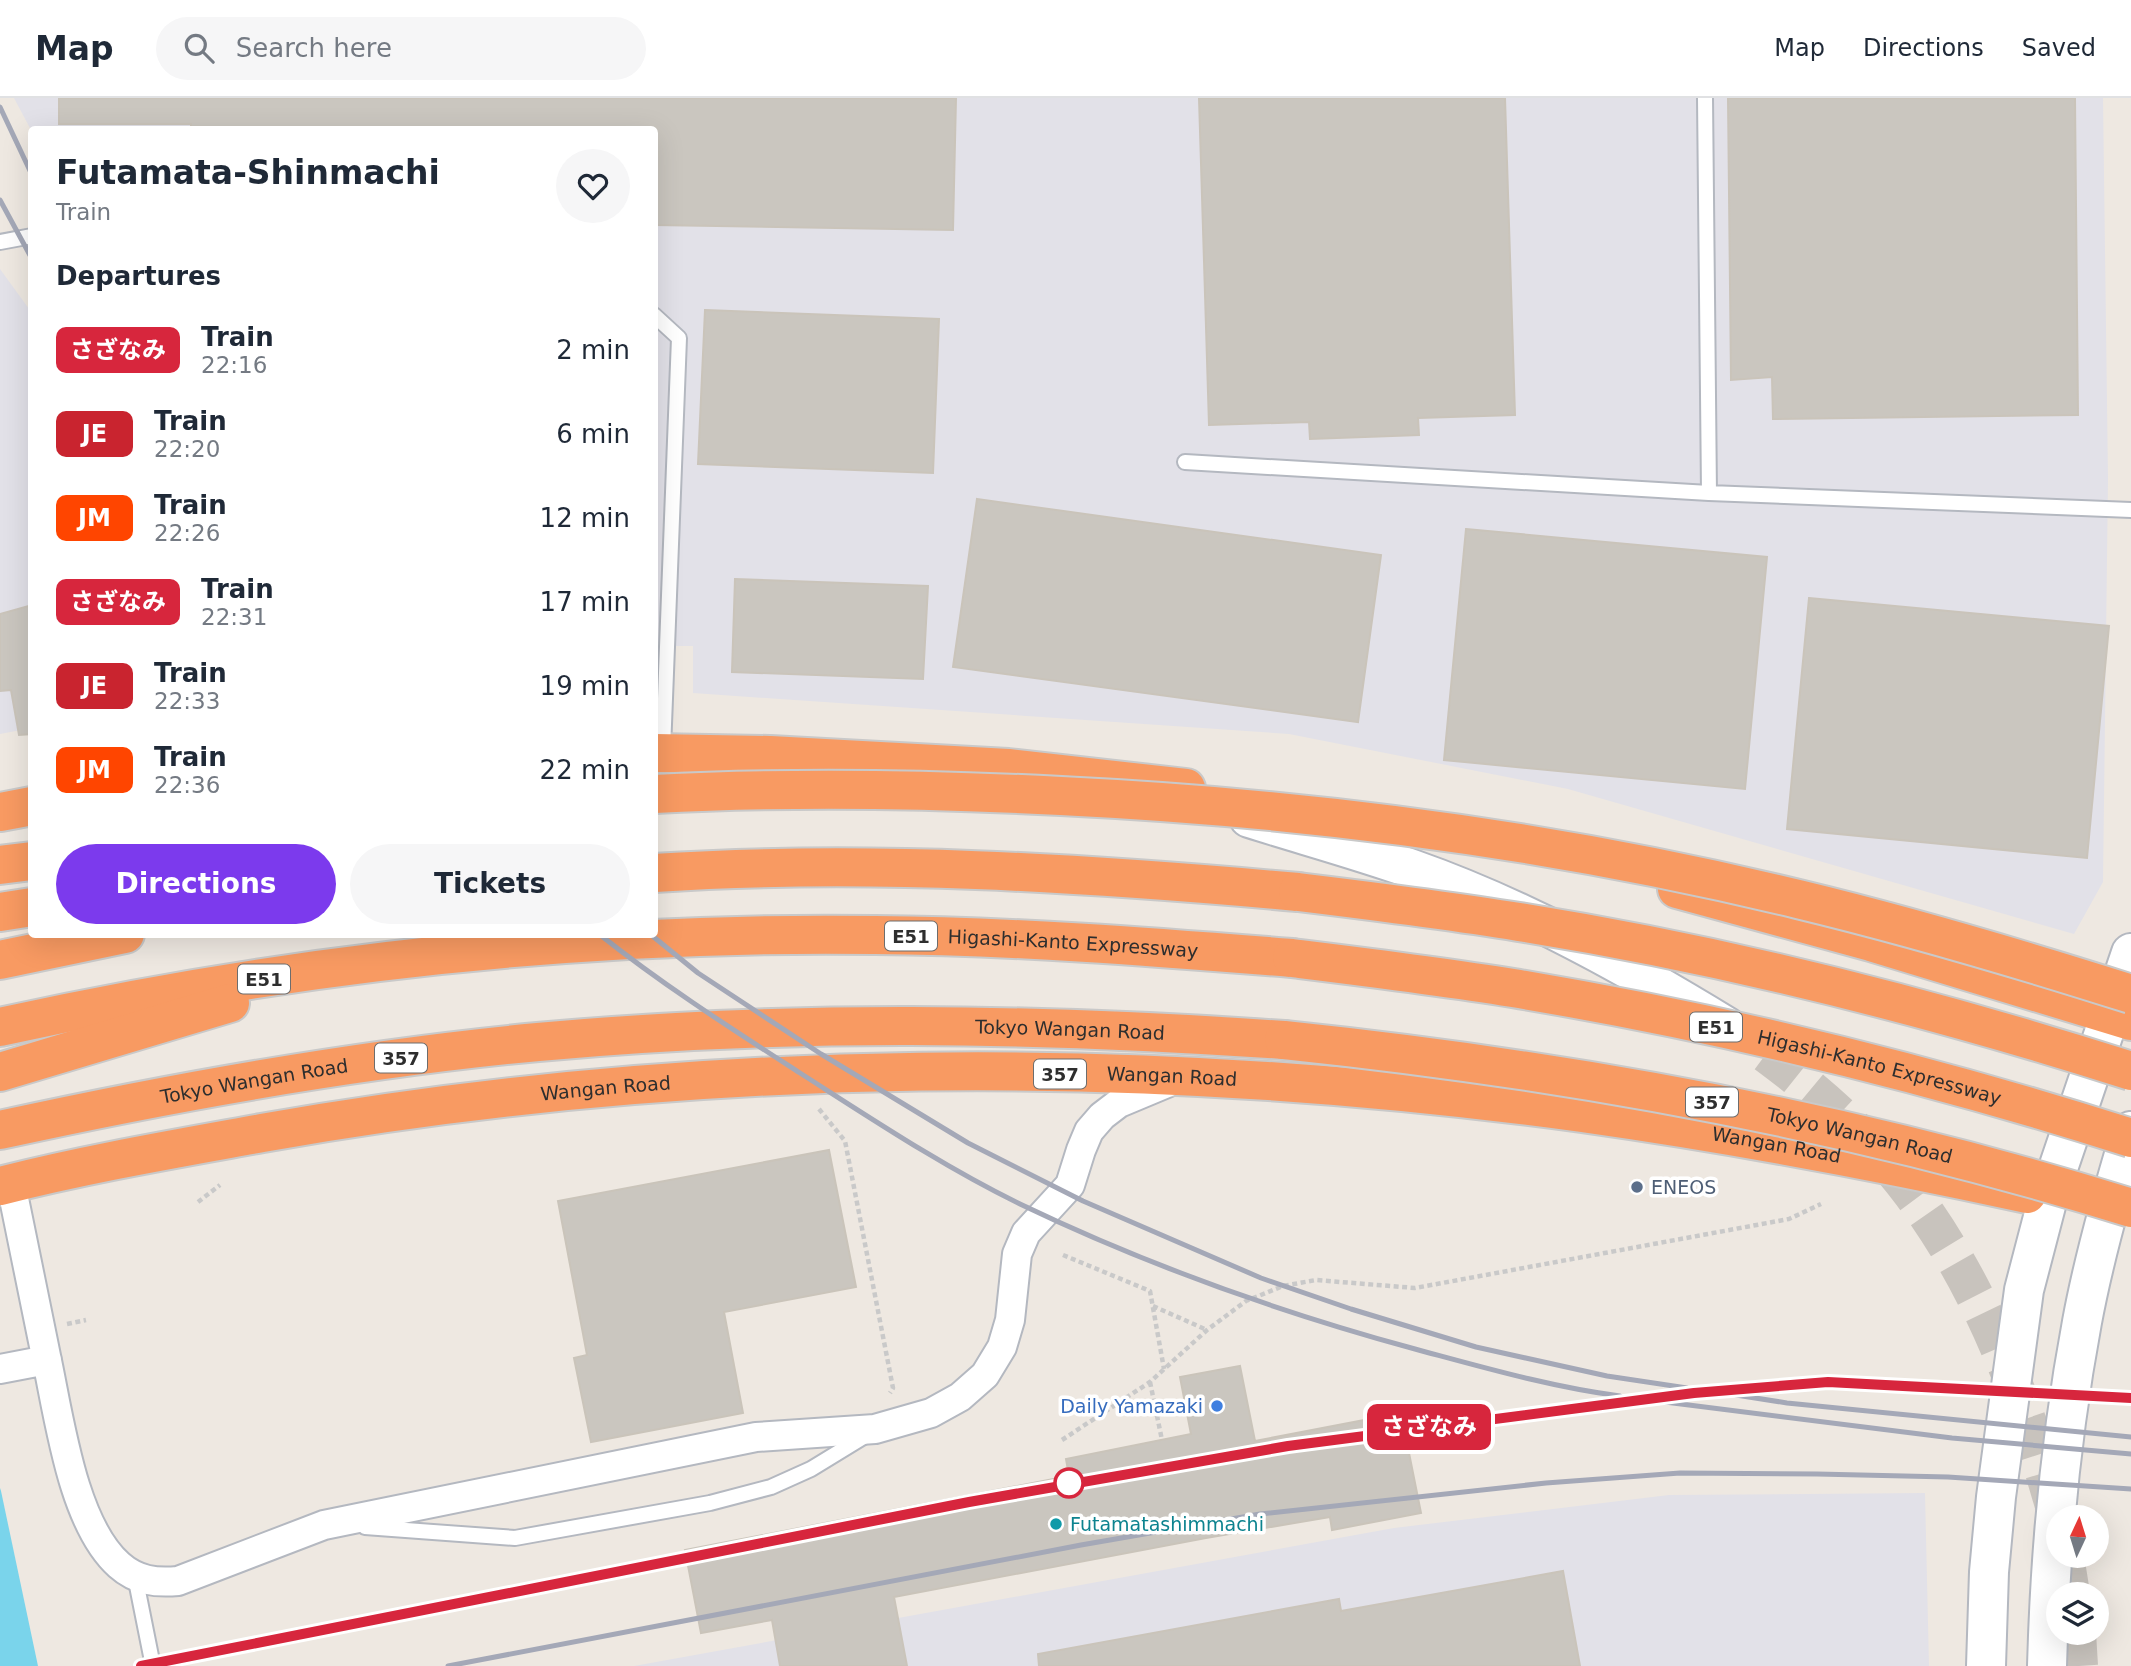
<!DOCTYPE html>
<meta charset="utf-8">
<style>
body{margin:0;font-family:"DejaVu Sans","Noto Sans JP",sans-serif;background:#f6f6f7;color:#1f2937;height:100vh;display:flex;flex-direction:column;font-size:26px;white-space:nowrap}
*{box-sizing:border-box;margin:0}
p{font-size:23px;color:#747a83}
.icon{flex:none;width:38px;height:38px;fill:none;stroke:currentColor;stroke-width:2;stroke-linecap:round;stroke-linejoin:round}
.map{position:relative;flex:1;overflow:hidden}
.sheet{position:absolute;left:28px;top:28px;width:630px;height:812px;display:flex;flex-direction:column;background:#fff;border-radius:7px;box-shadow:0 7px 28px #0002}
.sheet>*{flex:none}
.badge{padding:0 14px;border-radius:10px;font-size:24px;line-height:46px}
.needle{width:46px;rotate:4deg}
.buttons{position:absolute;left:2046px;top:1407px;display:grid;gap:14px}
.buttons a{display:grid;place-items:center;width:63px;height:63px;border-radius:50%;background:#fff;box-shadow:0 7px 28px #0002;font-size:35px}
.map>.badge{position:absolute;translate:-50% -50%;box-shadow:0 0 0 4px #fff}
h2{padding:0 28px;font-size:26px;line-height:63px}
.round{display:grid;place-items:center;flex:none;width:74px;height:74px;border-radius:37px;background:#f6f6f7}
.head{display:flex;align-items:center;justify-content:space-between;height:119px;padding:0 28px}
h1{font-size:33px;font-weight:600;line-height:52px}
.cta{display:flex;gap:14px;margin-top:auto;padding:14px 28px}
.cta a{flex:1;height:80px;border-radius:42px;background:#7c3aed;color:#fff;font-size:28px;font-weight:600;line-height:80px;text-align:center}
.cta a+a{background:#f6f6f7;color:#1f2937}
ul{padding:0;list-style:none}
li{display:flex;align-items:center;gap:21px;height:84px;padding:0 28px}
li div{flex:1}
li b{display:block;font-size:26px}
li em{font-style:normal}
li .badge{min-width:77px;font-weight:700;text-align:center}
header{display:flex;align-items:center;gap:42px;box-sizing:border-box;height:98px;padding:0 35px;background:#fff;border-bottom:2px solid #e0e1e3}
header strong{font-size:33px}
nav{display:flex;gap:38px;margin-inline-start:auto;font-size:24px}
.search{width:490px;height:63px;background:#f6f6f7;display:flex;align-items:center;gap:18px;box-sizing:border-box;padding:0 24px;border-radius:38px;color:#747a83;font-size:26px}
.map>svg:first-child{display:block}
.industrial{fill:#e2e1e8}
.water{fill:#7ad4eb}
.building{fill:#cac6bf;stroke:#cac4ba;stroke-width:2}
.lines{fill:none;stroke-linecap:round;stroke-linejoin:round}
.secondary-tunnel{stroke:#c8c3bd;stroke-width:38;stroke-dasharray:38 19;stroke-linecap:butt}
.lane-casing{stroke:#b4b8c0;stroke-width:18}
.street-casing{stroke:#b4b8c0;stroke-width:32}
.secondary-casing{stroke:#b4b8c0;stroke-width:42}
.highway-casing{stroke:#c9c9c9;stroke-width:42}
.path{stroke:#c9c9c9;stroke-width:4.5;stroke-dasharray:5 3.5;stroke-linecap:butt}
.lane{stroke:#fff;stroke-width:14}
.street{stroke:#fff;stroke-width:28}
.secondary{stroke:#fff;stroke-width:38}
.highway{stroke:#f89a62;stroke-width:38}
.rail{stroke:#a4a8b7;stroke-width:5}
.highway-bridge-casing{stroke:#c9c9c9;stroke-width:42;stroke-linecap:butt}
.highway-bridge{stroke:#f89a62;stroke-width:38}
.line-casing{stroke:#fff;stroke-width:16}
.line{stroke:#d7263d;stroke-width:10}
.service-dot{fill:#5c6f8a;stroke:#fff;stroke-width:2.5}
.shop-dot{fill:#3f7fe0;stroke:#fff;stroke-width:2.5}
.stop-dot{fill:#fff;stroke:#d7263d;stroke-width:3.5}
.culture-dot{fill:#0f9aa8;stroke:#fff;stroke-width:2.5}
.labels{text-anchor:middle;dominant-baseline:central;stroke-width:7;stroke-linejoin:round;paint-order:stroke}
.shield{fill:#fff;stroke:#6d6d6d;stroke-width:2}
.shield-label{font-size:18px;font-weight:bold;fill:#2e2e2e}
.street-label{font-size:19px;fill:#2e2e2e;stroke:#fff}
.service-label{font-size:19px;fill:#4e5e75;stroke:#fff;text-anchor:start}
.shop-label{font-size:19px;fill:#366cbe;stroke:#fff;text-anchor:end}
.culture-label{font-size:19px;fill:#0d838f;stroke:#fff;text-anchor:start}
</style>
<header>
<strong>Map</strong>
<div class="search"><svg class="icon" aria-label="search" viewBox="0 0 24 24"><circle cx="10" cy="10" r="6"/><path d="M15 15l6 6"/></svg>Search here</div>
<nav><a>Map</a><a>Directions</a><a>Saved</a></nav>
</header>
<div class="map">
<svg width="2131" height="1568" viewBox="0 0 2131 1568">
<rect width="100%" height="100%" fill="#eee8e1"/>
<path class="industrial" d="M14 0H2103L2108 381 2103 784 2074 836 1568 691 1289 636 693 595V548H655L654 32H31Z
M0 171 32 215 31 630 0 636Z
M1925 1395 1929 1568H634L1394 1430 1669 1397Z"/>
<path class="water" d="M0 1390 1 1393 38 1568H0Z"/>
<path class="building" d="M59 0H956L953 132 654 127V32H191V26H59Z
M1199 0H1505L1515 317 1418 320 1419 337 1310 341 1309 324 1209 327Z
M1728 0H2075L2078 317 1773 321 1772 279 1731 282Z
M705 212 939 221 933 375 698 366Z
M977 401 1381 457 1358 624 953 569Z
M1466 431 1767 459 1745 691 1444 662Z
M735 481 928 488 923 581 732 574Z
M1809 500 2109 528 2087 760 1787 731Z
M32 507V636L19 637 11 592 0 593V516Z
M829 1052 856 1189 724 1214 743 1315 591 1344 574 1260 587 1257 558 1103Z
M1240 1268 1255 1343 1401 1315 1421 1415 1332 1432 1330 1419 1206 1440 894 1499 907 1568H780L772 1522 701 1535 685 1452 1069 1378 1066 1361 1191 1336 1180 1279Z
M1563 1473 1580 1568H1039L1038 1556 1339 1501 1341 1513Z"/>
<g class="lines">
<path class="secondary-tunnel" d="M1766 956C1820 996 1872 1042 1912 1096 1983 1191 2024 1302 2056 1415
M2065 1458 2071 1496
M2077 1535 2079 1568"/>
<defs>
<path id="lane" d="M1705 0 1709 395 2131 412
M0 144 32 138
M654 217 679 240 663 652
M1185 364 1709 395
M365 1429 515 1440 710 1405 771 1389 811 1371 865 1338
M135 1478 153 1568"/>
<path id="street" d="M11 1086C23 1143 34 1201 46 1258 59 1318 72 1425 119 1467 137 1483 156 1485 178 1483L324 1427 756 1339 875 1331 931 1315 960 1299 985 1277 1002 1249 1010 1222 1017 1156 1026 1135 1070 1087 1081 1052 1089 1033 1102 1018 1119 1005 1174 982
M0 1271 47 1262"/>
<path id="secondary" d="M1249 720C1303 737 1358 752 1412 771 1523 810 1627 868 1727 929
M1986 1568 1989 1474 1996 1399 2024 1192 2048 1100 2131 855
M2047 1568C2050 1455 2061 1336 2082 1224 2094 1159 2112 1096 2131 1033"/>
<g id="highway">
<path d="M654 655 770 657 1008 670 1186 690"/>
<path d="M0 714 32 708"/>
<path d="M0 767 32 763"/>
<path d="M654 775C869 761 1084 775 1298 794"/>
<path d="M1677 791 1871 844 2131 923"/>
<path d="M0 814 32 809"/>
<path d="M0 862 125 836"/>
<path id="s1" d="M0 929C285 866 582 833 875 837 1014 838 1153 849 1292 860"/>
<path d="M0 974 230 905"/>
<path id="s2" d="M0 1032C178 993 357 961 538 944 787 921 1035 925 1284 942"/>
<path id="s3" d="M0 1088C86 1066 174 1051 262 1035 697 958 1144 955 1582 1015 1731 1036 1880 1064 2027 1096"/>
</g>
</defs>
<use href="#lane" class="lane-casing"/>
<use href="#street" class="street-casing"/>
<use href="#secondary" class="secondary-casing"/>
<use href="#highway" class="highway-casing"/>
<path class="path" d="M819 1011 845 1043 893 1290 890 1295
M198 1104 220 1087
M1063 1157 1150 1193 1164 1271
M1153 1208 1207 1232
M67 1226 86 1222
M1150 1284 1162 1342
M1062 1342 1150 1284 1207 1232 1246 1203 1283 1188 1316 1182 1415 1190 1789 1121 1821 1106"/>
<use href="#lane" class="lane"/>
<use href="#street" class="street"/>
<use href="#secondary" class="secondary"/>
<use href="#highway" class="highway"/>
<path class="rail" d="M0 9 32 77
M0 102 32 161
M599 836C663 887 732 931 800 975 872 1021 944 1069 1020 1106 1147 1167 1279 1214 1415 1251 1482 1269 1551 1289 1620 1298
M650 836 698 875 821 956 968 1045 1083 1103 1261 1180 1351 1211 1476 1249 1607 1278 1687 1290
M1736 1297 1787 1305 2131 1339
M1665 1304 1952 1340 2131 1356
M141 1568 846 1428 1261 1351 1694 1295 1828 1284 2131 1300
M448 1568 1081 1447 1260 1416 1546 1385 1680 1375 1817 1376 1948 1379 2131 1391"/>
<defs>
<g id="highway-bridge">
<path d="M654 696C790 689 925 691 1061 698 1309 710 1556 742 1798 801 1910 828 2021 861 2131 896"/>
<path d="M1298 794C1372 803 1445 812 1519 824 1726 857 1931 909 2131 973"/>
<path id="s4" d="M1292 860C1365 869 1439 878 1513 890 1722 925 1929 975 2131 1040"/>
<path id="s5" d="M1284 942C1571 972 1855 1023 2131 1110"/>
</g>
</defs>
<use href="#highway-bridge" class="highway-bridge-casing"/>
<use href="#highway-bridge" class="highway-bridge"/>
</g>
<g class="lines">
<defs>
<path id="line" d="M141 1568 969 1404 1288 1348 1694 1295 1828 1284 2131 1300"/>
</defs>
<use href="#line" class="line-casing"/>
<use href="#line" class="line"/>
</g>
<circle class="service-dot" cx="1637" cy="1089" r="7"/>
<circle class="shop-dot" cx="1217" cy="1308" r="7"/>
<circle class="stop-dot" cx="1069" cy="1385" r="14"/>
<circle class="culture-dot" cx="1056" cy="1426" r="7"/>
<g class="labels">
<g class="shield">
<rect x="885" y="823.5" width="52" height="29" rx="5"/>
<rect x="238" y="866.5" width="52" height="29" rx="5"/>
<rect x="1690" y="914.5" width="52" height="29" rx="5"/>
<rect x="375" y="945.5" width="52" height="29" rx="5"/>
<rect x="1034" y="961.5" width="52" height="29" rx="5"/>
<rect x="1686" y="989.5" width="52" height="29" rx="5"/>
</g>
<g class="shield-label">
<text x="911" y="838">E51</text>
<text x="264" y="881">E51</text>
<text x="1716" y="929">E51</text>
<text x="401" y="960">357</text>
<text x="1060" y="976">357</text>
<text x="1712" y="1004">357</text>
</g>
<g class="street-label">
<text stroke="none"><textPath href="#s1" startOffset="1080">Higashi-Kanto Expressway</textPath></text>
<text stroke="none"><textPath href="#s2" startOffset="1078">Tokyo Wangan Road</textPath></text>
<text stroke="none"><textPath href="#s4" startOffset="598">Higashi-Kanto Expressway</textPath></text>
<text stroke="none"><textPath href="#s3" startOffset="1181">Wangan Road</textPath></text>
<text stroke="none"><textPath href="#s2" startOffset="259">Tokyo Wangan Road</textPath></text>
<text stroke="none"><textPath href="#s3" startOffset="614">Wangan Road</textPath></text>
<text stroke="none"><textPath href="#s5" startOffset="584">Tokyo Wangan Road</textPath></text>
<text stroke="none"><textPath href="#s3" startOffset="1790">Wangan Road</textPath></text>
</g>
<g class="service-label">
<text x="1651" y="1089">ENEOS</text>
</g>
<g class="shop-label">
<text x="1203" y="1308">Daily Yamazaki</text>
</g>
<g class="culture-label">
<text x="1070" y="1426">Futamatashimmachi</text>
</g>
</g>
</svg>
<div class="buttons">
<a><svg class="needle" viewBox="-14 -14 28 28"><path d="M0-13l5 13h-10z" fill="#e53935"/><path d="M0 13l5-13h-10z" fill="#747a83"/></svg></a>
<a><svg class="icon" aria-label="layers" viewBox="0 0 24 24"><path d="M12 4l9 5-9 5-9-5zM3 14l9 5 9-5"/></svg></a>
</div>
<b class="badge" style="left:1429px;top:1329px;background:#d7263d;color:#fff">さざなみ</b>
<section class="sheet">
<div class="head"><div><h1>Futamata-Shinmachi</h1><p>Train</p></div><a class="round"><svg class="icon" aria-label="heart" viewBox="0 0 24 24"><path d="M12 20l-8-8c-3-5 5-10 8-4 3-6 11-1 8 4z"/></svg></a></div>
<h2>Departures</h2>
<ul>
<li><span class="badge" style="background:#d7263d;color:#fff">さざなみ</span><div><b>Train</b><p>22:16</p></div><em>2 min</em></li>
<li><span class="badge" style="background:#c9242f;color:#fff">JE</span><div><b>Train</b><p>22:20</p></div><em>6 min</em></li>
<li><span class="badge" style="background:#ff4500;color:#fff">JM</span><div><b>Train</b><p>22:26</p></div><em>12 min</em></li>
<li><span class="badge" style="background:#d7263d;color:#fff">さざなみ</span><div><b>Train</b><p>22:31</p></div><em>17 min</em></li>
<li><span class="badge" style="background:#c9242f;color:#fff">JE</span><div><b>Train</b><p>22:33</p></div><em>19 min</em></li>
<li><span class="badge" style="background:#ff4500;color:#fff">JM</span><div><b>Train</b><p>22:36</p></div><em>22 min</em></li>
</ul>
<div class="cta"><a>Directions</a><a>Tickets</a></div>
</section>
</div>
